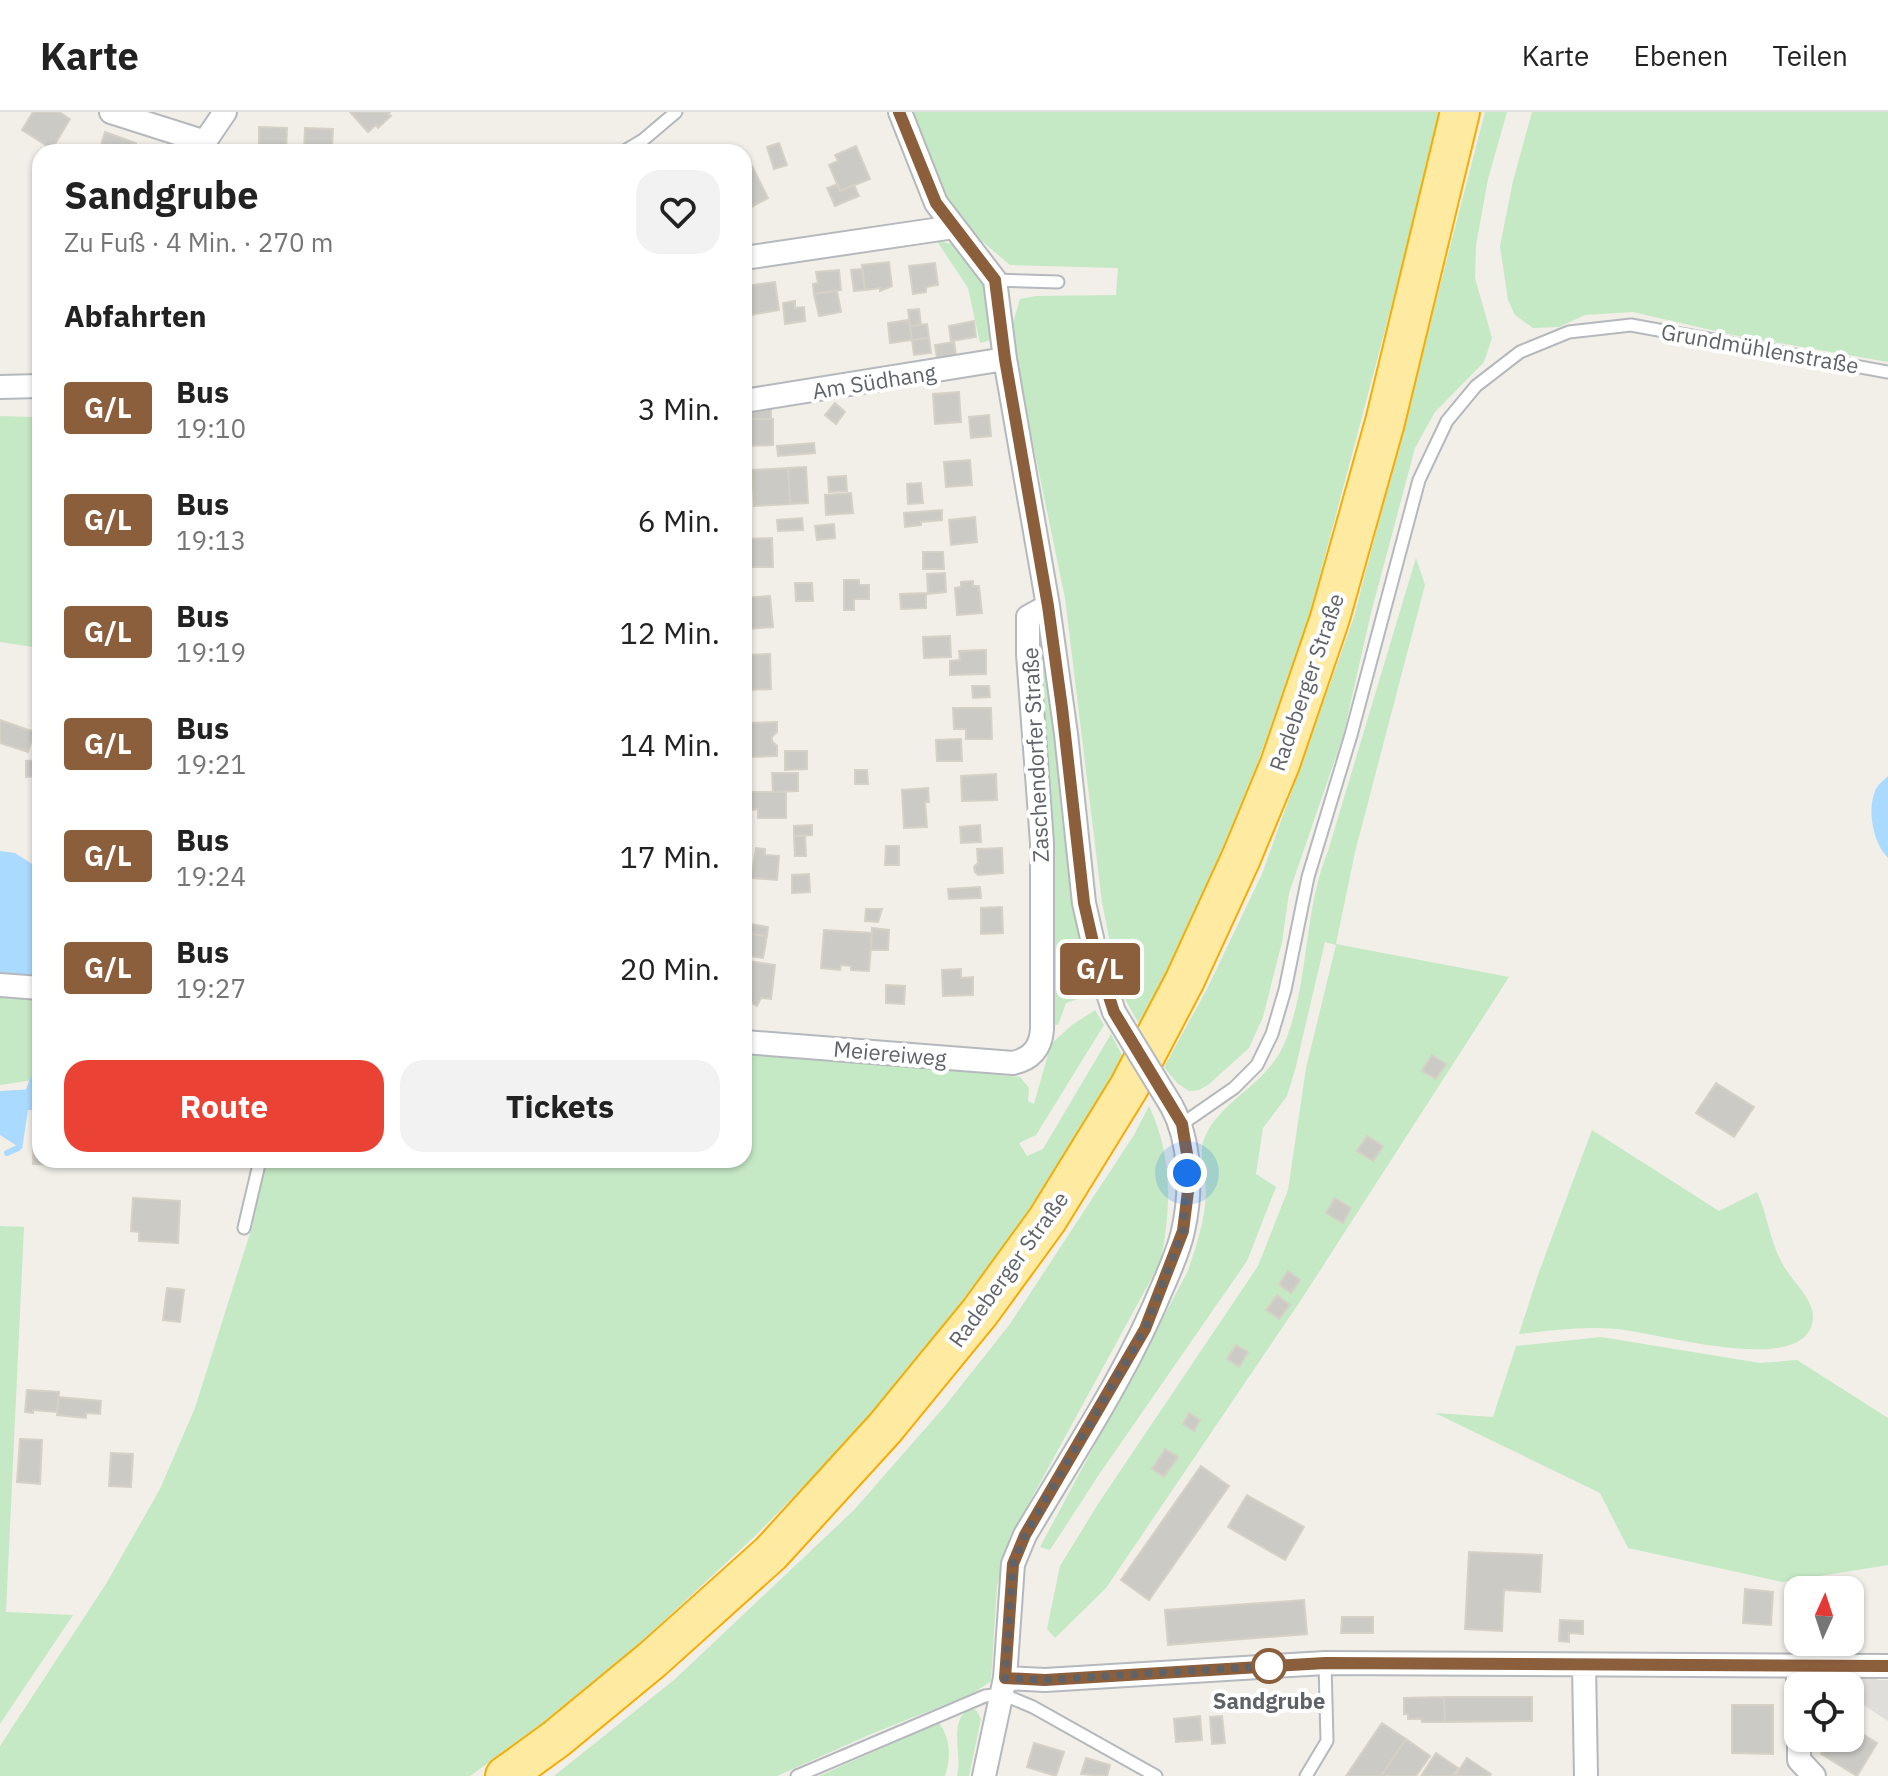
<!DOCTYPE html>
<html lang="de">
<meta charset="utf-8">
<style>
body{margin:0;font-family:"IBM Plex Sans",sans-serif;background:#f2f2f2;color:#222;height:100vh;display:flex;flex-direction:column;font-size:30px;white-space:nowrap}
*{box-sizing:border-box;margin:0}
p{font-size:26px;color:#767676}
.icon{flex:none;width:44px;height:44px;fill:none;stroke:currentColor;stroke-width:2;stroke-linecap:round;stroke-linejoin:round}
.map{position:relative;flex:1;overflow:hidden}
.drawer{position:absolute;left:32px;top:32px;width:720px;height:1024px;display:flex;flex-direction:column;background:#fff;border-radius:24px;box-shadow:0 2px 6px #0004}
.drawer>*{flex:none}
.badge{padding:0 16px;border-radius:6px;font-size:28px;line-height:52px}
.needle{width:52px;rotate:3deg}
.buttons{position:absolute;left:1784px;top:1464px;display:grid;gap:16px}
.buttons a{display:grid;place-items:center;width:80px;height:80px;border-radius:16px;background:#fff;box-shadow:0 2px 6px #0004;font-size:40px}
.you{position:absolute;width:40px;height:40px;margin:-20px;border:6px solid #fff;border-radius:50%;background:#1a73e8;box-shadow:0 0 0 12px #1a73e833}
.map>.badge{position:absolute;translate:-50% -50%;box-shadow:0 0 0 4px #fff}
h2{padding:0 32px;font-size:30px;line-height:72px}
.round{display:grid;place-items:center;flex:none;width:84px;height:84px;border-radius:24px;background:#f2f2f2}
.summary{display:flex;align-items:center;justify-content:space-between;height:136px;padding:0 32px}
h1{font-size:38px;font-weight:700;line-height:60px}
.cta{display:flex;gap:16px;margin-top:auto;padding:16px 32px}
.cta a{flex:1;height:92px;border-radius:24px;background:#ea4335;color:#fff;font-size:32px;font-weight:700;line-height:92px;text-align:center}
.cta a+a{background:#f2f2f2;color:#222}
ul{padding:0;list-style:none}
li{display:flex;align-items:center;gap:24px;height:112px;padding:0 32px}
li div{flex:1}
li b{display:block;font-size:30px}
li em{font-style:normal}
li .badge{min-width:88px;font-weight:700;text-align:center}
header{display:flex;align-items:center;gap:48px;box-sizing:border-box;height:112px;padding:0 40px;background:#fff;border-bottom:2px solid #e0e0e0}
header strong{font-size:38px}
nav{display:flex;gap:44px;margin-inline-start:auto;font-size:28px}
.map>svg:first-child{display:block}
.industrial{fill:#e0deda}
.green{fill:#c5e8c5}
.water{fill:#aadaff}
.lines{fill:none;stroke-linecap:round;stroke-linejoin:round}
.stream{stroke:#aadaff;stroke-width:6}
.building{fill:#cccac5;stroke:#d6d1c6;stroke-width:2}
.service-casing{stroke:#b5b8bc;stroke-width:15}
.minor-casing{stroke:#b5b8bc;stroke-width:26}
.trunk-casing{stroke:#f9ab00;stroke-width:42}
.service{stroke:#fff;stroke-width:11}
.minor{stroke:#fff;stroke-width:22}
.trunk{stroke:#feeaa1;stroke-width:38}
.minor-bridge-casing{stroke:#b5b8bc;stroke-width:26;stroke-linecap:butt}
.minor-bridge{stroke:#fff;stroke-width:22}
.line-casing{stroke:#fff;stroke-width:18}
.line{stroke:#8b5e3c;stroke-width:12}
.walk{stroke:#5f6368;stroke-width:8;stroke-dasharray:0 14.4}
.stop-dot{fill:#fff;stroke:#8b5e3c;stroke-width:4}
.labels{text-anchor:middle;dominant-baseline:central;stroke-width:8;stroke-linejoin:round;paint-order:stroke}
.street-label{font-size:22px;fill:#5f6368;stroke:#fff}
.stop-label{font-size:22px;font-weight:bold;fill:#5f6368;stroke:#fff}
</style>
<header>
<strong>Karte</strong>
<nav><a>Karte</a><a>Ebenen</a><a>Teilen</a></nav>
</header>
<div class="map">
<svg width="1888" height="1664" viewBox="0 0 1888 1664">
<rect width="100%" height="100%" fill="#f1efe8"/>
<path class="industrial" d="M1834 1564H1879L1877 1568H1888V1609L1850 1584V1574H1837Z"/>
<path class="green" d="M908 0H1443L1308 508 1258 650 1216 751 1163 871 1139 912 1125 887 1116 861 1102 790 1065 486 1010 221 1020 187 1036 184 1116 183 1118 156 1010 153C994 139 977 126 964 111 936 78 922 39 908 0Z
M1485 0H1507L1488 67 1476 133 1475 166 1492 226 1484 250 1435 300 1415 336 1371 501 1343 624 1289 781 1282 830 1263 905 1249 936 1208 973 1199 978 1189 979 1177 971 1164 955 1206 879 1262 762 1354 505Z
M1532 0H1888V250L1733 223 1633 200 1585 203 1559 215 1533 216 1515 203 1508 188 1500 134 1513 69Z
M937 129 957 133 979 164 986 181 994 227 980 231 968 176Z
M40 302V536L0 530V304L32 305Z
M1416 446 1425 473 1355 740 1336 832 1509 865 1301 1188 1106 1476 1055 1526 1047 1517 1060 1454 1098 1392 1258 1154 1288 1078 1306 956 1336 833 1325 830 1295 958 1287 984 1263 1016 1256 1062 1276 1075 1247 1149 1098 1364 1050 1438 1040 1435 1188 1159C1196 1135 1205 1108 1206 1082 1206 1065 1198 1043 1204 1027 1220 987 1267 974 1285 930 1310 868 1303 800 1328 739Z
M1044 511C1056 634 1061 762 1093 882L1066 891 1058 913 1051 912 1037 512Z
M0 884 40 887V912L32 968 0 973Z
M1095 898 1104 913 1036 1023 1019 1031 1027 1044 1043 1037 1111 922 1125 949 972 1185 859 1318 757 1422 637 1534 539 1614 470 1664H0V1634L106 1472 160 1377 195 1296 252 1115 266 1048H744V938L967 953 968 960 1020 965 1029 976 1028 989 1034 992 1051 932 1072 913Z
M1149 994C1173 1045 1171 1095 1161 1149L1011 1424 997 1474 991 1569 972 1582 871 1622 777 1664H554L674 1568 854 1398 945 1294 1010 1212 1134 1023Z
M1592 1018 1719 1099 1757 1080C1769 1106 1770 1135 1787 1159 1797 1174 1818 1193 1812 1212 1799 1264 1655 1220 1617 1217 1584 1214 1552 1218 1519 1222L1539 1160Z
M0 1114 24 1115 6 1500 73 1503 0 1612Z
M1601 1225 1760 1251 1797 1248 1888 1306V1453L1782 1470 1628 1436 1600 1381 1435 1301 1493 1305 1516 1234Z
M970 1597 976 1598 981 1607 969 1664H957C963 1641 947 1609 970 1597Z
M939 1611C951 1626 951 1647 945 1664H819Z"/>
<path class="water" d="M1888 664V746C1873 731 1867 699 1875 679 1877 673 1884 668 1888 664Z
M0 739 15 741 40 757V867L0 863Z
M36 977V998H28L22 1037 0 1023V979Z"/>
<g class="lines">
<path class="stream" d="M29 978 33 967
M7 1041 18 1036"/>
</g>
<path class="building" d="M33 0H59L70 7 52 37 22 18Z
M350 0H390L388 2 391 4 378 16 376 13 368 20Z
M259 15 287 16 286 40H259Z
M305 16 333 17 332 33 341 35V40H304Z
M105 20 136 31 133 40H99Z
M779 31 787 53 774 57 767 35Z
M856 34 870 67 840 79 829 53 838 49 835 43Z
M752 54 768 86 744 99V58Z
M838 72 840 79 854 73 859 84 835 94 827 76Z
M889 150 892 174 880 179V176L865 178 862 153Z
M935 151 938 173 926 175V180L913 182 909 154Z
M862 157 865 178 854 179 851 158Z
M839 158 841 178 814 182 813 172 818 171 816 160Z
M775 170 779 198 750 203 745 174Z
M837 179 841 200 819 204 814 182Z
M795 189V196L804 195 805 209 785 212 783 191Z
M919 197 921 213 910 214 908 198Z
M909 208 912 228 890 231 888 211Z
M974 209 976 225 951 229 949 214Z
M927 212 929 226 912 228 910 214Z
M929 226 931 241 914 243 912 228Z
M954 230 957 249 938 252 935 233Z
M959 280 961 310 935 312 933 282Z
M835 291 845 300 836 312 825 303Z
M747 297H771V307H747Z
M989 303 991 324 971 326 969 305Z
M746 307H773V333L746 334Z
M814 331 815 341 778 344 777 334Z
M970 348 972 373 946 375 944 350Z
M806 355 808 391 790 392 788 356Z
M788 356 790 392 754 394 752 358Z
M846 364 847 379 829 380 828 365Z
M921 371 923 391 908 392 907 372Z
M851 381 853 401 826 403 825 383Z
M942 398V408L921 410V413L905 415 904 401Z
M975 405 977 430 951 433 949 408Z
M802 406 803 418 778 419 777 408Z
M834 412 835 426 817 428 815 414Z
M772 426 773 455H747V427Z
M923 440H943L944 457H923Z
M945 461 946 480 928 482 927 462Z
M844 468H859V473H869V487H854V498H844Z
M973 469V474H979L982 501 957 503 955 476 961 475V470Z
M795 471H812L813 489H796Z
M926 481V496L901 497 900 482Z
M770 484 773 515 746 517 744 486Z
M950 524 951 545 924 546 923 525Z
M986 538V562L950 563V549L960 548 959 539Z
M770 542 771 577 748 578 747 543Z
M972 574H989L990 585 973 586Z
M953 596H991L992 627H966V617H954Z
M0 608 34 620 28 640 0 631Z
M777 610V620L772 625V629L777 634V644L748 645V611Z
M961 627 962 649H937L936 628Z
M785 639H807V657L785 658Z
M40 648V664L26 665V649Z
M855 658H867L868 672H855Z
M772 661H798V679L773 680Z
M996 662 997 688 962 689 961 664Z
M928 676 929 690H925L927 715 904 716 902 678Z
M751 680H786V706H758V697L751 698Z
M812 713V723L794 724V714Z
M980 713 981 730 961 731 960 715Z
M794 724H805L806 744H795Z
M886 734H899V753H885Z
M756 736 765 737V743L779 744 777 768 751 766Z
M1002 736 1003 761 978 763 975 760 974 755 978 751 977 737Z
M809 762 810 780 792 781V763Z
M980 775 981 786 949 787 948 777Z
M1002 795 1003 821 981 822V796Z
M866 797H882L878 810 865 809Z
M750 812 768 815 767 824 748 822Z
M872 816 889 818 888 838H871Z
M824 818 872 821 869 859 851 858V854L841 853 840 858 821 856Z
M748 822 767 824 763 846 745 843Z
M748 849 775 853 771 887 761 886 757 894 749 890V884L744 883Z
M961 857V866L973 865V883L943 884 942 858Z
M886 873 905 874 904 892 886 891Z
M1432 943 1446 952 1436 967 1422 959Z
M1716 971 1754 995 1734 1025 1696 1001Z
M34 1011H40V1048H66V1053L33 1052Z
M1367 1024 1383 1034 1373 1049 1357 1039Z
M133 1086 180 1089 178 1131 139 1129V1120L131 1119Z
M1335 1086 1351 1096 1343 1111 1326 1101Z
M1288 1159 1300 1168 1291 1181 1279 1172Z
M167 1176 184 1178 180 1210 163 1208Z
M1277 1183 1290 1193 1279 1207 1266 1198Z
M1236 1233 1248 1240 1239 1255 1227 1247Z
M27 1278 59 1280 57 1300 33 1298V1301L25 1300Z
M58 1285 101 1289 100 1302 86 1301V1306L57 1303Z
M1189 1301 1200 1308 1194 1319 1183 1312Z
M20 1327 42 1328 40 1372 17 1370Z
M1165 1337 1178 1345 1164 1365 1152 1357Z
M111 1341 133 1342 131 1375 109 1374Z
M1201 1354 1229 1374 1149 1488 1121 1468Z
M1247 1383 1304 1415 1285 1448 1228 1415Z
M1469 1440 1542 1443 1540 1480 1504 1478 1502 1519 1465 1517Z
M1745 1477 1773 1480 1771 1513 1743 1511Z
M1304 1488 1307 1522 1168 1533 1165 1498Z
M1342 1505H1373V1521H1341Z
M1560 1508 1583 1509V1522L1569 1521V1530L1559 1529Z
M1444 1585 1445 1610H1422V1607H1408V1602H1404V1586Z
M1444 1585H1532V1609L1445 1610Z
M1732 1593H1773V1642L1732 1641Z
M1200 1604 1202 1628 1176 1630 1174 1607Z
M1222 1604 1225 1631 1212 1632 1210 1605Z
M1382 1611 1406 1627 1381 1664H1346Z
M1850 1614 1877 1631 1857 1664 1821 1642 1830 1626H1850Z
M1406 1627 1430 1644 1416 1664H1381Z
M1034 1631 1064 1640 1056 1664 1027 1655Z
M1436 1641 1458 1656 1453 1664H1421Z
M1086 1646 1110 1653 1107 1664 1081 1662Z
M1467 1646 1491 1662 1490 1664H1455Z"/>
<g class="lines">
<defs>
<path id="service" d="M623 40 643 28 676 0
M995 168 1058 170
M1182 1012 1234 976 1257 953 1272 922 1285 878 1308 765 1351 623 1419 368 1447 309 1476 274 1520 240 1569 220 1631 213 1888 260
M244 1116 260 1048
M797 1664 985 1584 1002 1582 1033 1595 1156 1664
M1306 1664 1327 1629 1325 1551"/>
<path id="minor" d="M111 0 199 28H206L225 0
M900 0 936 91 995 168 1005 247 1048 494 1066 622 1084 791 1097 848 1114 900
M744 146 954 115
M0 275 40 274
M744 289 1005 247
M0 873 40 876
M744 930 1013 951C1031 947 1041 936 1042 917V731L1028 542V505L1048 494
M1584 1553 1586 1664
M1798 1554V1574
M1005 1566 1045 1568 1325 1551 1888 1554
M1799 1626V1648L1814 1664
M984 1664 1005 1566 1013 1452 1025 1423C1073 1342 1126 1263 1162 1176 1170 1158 1179 1138 1183 1119 1192 1079 1191 1029 1171 993"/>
<path id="trunk" d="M505 1664 556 1627 653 1547 771 1441 885 1316 980 1200 1047 1108 1129 975 1185 868 1241 746 1280 652 1330 506 1385 310 1460 0"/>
</defs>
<use href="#service" class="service-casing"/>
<use href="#minor" class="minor-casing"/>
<use href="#trunk" class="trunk-casing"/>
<use href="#service" class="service"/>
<use href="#minor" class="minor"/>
<use href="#trunk" class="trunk"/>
<defs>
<path id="minor-bridge" d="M1114 900 1171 993"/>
</defs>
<use href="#minor-bridge" class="minor-bridge-casing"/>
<use href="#minor-bridge" class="minor-bridge"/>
</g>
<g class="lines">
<defs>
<path id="line" d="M899 0 936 91 995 168 1005 247 1048 494 1062 596 1084 791 1097 848 1114 900 1182 1012 1187 1042 1188 1079 1183 1119 1145 1217 1025 1423 1013 1452 1005 1566 1045 1568 1325 1551 1888 1554"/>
</defs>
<use href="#line" class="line-casing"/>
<use href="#line" class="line"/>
<path class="walk" d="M1187 1061 1183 1119 1145 1217 1025 1423 1013 1452 1005 1566 1045 1568 1269 1554"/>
</g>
<circle class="stop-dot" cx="1269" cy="1554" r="16"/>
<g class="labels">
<g class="street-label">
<text transform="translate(1760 236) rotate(10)">Grundmühlenstraße</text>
<text transform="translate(874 269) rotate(-9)">Am Südhang</text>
<text transform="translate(1306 570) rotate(-71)">Radeberger Straße</text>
<text transform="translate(1035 643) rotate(-93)">Zaschendorfer Straße</text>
<text transform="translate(890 941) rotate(5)">Meiereiweg</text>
<text transform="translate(1008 1157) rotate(-54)">Radeberger Straße</text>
</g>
<g class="stop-label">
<text x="1269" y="1588">Sandgrube</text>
</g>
</g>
</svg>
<div class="buttons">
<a><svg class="needle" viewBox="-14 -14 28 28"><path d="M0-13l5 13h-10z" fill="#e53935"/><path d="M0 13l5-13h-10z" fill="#767676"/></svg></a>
<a><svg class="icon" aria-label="locate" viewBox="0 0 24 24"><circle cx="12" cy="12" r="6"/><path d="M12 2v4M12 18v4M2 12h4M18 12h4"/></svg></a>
</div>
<div class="you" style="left:1187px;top:1061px"></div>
<b class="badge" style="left:1100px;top:857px;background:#8b5e3c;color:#fff">G/L</b>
<section class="drawer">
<div class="summary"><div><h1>Sandgrube</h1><p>Zu Fuß · 4 Min. · 270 m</p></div><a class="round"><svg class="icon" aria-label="heart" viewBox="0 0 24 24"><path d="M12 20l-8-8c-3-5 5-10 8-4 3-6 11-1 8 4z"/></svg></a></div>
<h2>Abfahrten</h2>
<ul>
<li><span class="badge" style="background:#8b5e3c;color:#fff">G/L</span><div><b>Bus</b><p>19:10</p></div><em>3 Min.</em></li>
<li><span class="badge" style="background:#8b5e3c;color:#fff">G/L</span><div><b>Bus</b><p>19:13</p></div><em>6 Min.</em></li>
<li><span class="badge" style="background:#8b5e3c;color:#fff">G/L</span><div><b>Bus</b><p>19:19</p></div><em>12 Min.</em></li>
<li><span class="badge" style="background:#8b5e3c;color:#fff">G/L</span><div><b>Bus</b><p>19:21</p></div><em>14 Min.</em></li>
<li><span class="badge" style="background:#8b5e3c;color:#fff">G/L</span><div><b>Bus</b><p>19:24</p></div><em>17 Min.</em></li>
<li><span class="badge" style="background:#8b5e3c;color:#fff">G/L</span><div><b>Bus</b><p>19:27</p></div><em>20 Min.</em></li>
</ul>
<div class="cta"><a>Route</a><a>Tickets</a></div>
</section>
</div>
